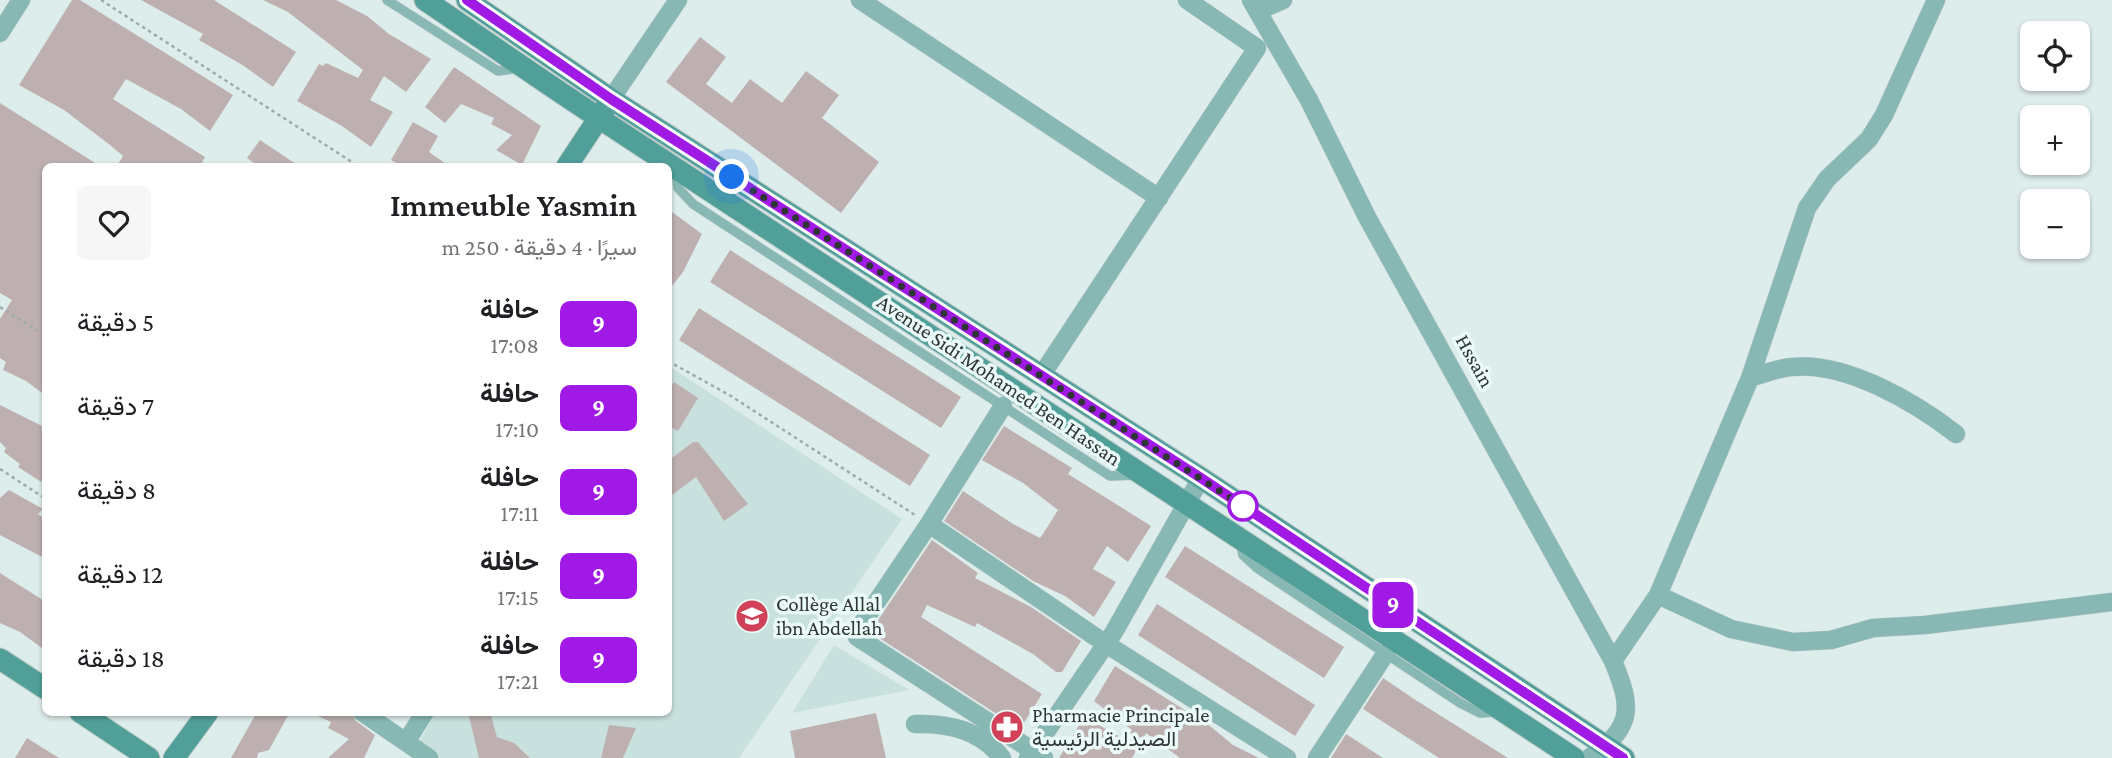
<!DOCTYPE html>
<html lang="ar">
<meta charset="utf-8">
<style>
body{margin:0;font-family:"Crimson Pro",Vazirmatn,serif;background:#f6f6f6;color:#202124;direction:rtl;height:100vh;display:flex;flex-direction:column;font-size:26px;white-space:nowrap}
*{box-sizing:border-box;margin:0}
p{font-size:23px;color:#757577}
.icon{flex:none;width:38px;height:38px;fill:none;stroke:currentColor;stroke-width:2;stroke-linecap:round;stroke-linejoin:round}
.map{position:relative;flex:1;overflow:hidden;direction:ltr}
.sheet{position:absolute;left:42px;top:163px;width:630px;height:553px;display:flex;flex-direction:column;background:#fff;border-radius:10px;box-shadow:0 2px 5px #0004;direction:rtl}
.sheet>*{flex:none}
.badge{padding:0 14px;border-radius:10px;font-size:24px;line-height:46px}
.fabs{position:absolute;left:2020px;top:21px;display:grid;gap:14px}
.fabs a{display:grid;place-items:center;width:70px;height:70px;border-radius:10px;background:#fff;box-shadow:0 2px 5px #0004;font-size:35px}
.you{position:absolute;width:35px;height:35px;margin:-18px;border:5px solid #fff;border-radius:50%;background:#1a73e8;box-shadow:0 0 0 10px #1a73e833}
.map>.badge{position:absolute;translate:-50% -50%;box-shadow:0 0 0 4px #fff}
.round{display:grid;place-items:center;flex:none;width:74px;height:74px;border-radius:10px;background:#f6f6f6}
.overview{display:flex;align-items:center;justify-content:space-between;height:119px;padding:0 35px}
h1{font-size:33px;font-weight:600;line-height:52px}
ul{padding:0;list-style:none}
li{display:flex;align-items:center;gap:21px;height:84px;padding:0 35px}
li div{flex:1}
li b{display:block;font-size:26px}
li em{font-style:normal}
li .badge{min-width:77px;font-weight:700;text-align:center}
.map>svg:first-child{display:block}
.built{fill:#c9e1de}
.building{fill:#beb0b0}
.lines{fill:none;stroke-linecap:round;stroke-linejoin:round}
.lane-casing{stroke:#bac8c6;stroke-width:10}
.street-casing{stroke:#bac8c6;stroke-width:19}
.secondary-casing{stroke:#bac8c6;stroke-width:23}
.path{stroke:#9fabaa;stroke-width:2.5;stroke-dasharray:3.5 3.5;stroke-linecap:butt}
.lane{stroke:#88b8b3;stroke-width:9}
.street{stroke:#88b8b3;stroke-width:18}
.secondary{stroke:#519f99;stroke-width:21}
.line-casing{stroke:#fff;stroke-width:16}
.line{stroke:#a019e5;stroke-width:10}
.walk{stroke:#2f3534;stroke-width:7;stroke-dasharray:0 12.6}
.stop-dot{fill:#fff;stroke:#a019e5;stroke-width:3.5}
.labels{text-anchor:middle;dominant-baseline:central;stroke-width:7;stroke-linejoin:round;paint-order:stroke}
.street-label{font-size:21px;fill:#2f3534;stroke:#eafaf8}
.poi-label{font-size:21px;fill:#2f3534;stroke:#eafaf8;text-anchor:start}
</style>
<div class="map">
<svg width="2112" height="758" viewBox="0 0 2112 758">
<rect width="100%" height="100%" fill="#ddedeb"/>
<path class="built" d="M669 366 902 519 739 758H439L418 744 436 712H668Z
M834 645 909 690 792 713Z"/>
<path class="building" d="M72 0H80L233 95 210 131 181 109 126 79 113 99 205 157 200 166H117L123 156 110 145 64 110 19 85Z
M141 0H214L296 52 273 87 244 66 199 40 203 34Z
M263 0H336L367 16 389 34 431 59 406 92 384 76 370 100 393 112 371 147 342 126 297 101 319 64 323 66 326 63 358 78 363 70 288 12Z
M700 37 726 57 706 84 732 103 750 79 782 103 806 71 839 95 822 118 879 162 841 213 666 82Z
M454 67 541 126 522 165 496 150 512 135 491 124 494 118 461 104 445 123 425 107Z
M0 103 100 166H46V396L26 381 3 370 6 362 0 358V319L12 300 0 293Z
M413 122 438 136 429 152 449 166H401L391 160Z
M260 140 299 166H258L247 158Z
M668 209 702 234 683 272 668 291Z
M730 250 961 397 941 428 710 282Z
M699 308 930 455 910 486 679 340Z
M674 382 698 398 678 431 668 426V391Z
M0 405 46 428V485L18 467 20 464 4 452 6 448 0 442Z
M1004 426 1072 468 1068 474 1151 526 1128 562 1107 546 1093 569 1116 582 1094 617 1065 596 1033 581 944 521 963 491 1013 524 1040 538 1043 534 1058 510 1023 483 982 460Z
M693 442H698L748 504 724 521 696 477 668 498V461Z
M9 490 43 509 38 514 46 519V559L0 535V498Z
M932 540 978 573 975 578 1031 607 1081 641 1062 672H1056L1033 654 977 623 975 627 927 605 921 617 1042 694 1020 729 870 632Z
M1185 546 1344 647 1324 678 1165 577Z
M0 573 46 602V651L20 632 0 623Z
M1157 604 1315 705 1295 736 1138 635Z
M1115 666 1210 726 1233 745 1259 758H1180L1146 733 1132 758H1059L1084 717 1126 740 1132 730 1094 701Z
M1383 678 1414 699 1508 758H1439L1363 709Z
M257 712H290L269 750 258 753 257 758H231Z
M309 712H351L356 721 375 735 364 758H328L349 739 328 728 331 722Z
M468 712H490L497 737 514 743 530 758H479Z
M876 713 886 758H795L790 731Z
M609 725 636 728 623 758H601Z
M1346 734 1383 758H1331Z
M27 738 59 758H15Z"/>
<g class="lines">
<defs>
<path id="lane" d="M387 0 498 71 520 68
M676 169 678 188 693 204 1110 476 1140 475
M1240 541 1243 555 1257 568 1460 703 1480 713 1498 712"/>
<path id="street" d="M860 0 1159 198
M1251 0 1309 100 1367 217 1613 661C1633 709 1633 727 1589 758
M1258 11 1283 0
M0 33 21 0
M611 99 678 0
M1041 376 1257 48 1187 0
M1750 378C1764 373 1778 368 1792 367 1846 361 1916 403 1956 434
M1003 406 929 524 857 631V637L1044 758
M929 524 1106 644 1287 758
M1658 595 1731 629 1793 642 1831 640 1873 628 1925 625 2112 602
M1613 661 1658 595 1750 378 1807 208 1827 179 1869 139 1884 115 1936 0
M362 712 429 758
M915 724C949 723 980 730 1002 758
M406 742 425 712
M1028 758 1114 632 1201 478
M1317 758 1386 653"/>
<path id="secondary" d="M425 0C484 40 542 81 602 120 927 332 1251 545 1574 758
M467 0 611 99 1201 478 1624 758
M567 166 606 107
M0 659 46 689
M80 712 149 758
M174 758 208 712"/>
</defs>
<use href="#lane" class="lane-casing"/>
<use href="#street" class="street-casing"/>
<use href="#secondary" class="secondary-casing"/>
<path class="path" d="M101 0 358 166
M0 307 46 336
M668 361 731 396 915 515
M0 469 46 499"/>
<use href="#lane" class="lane"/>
<use href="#street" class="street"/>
<use href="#secondary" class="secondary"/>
</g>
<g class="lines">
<defs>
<path id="line" d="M467 0 611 99 1201 478 1623 758"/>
</defs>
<use href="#line" class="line-casing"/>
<use href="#line" class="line"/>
<path class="walk" d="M732 177 1243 506"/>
</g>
<defs>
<symbol id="school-disc" viewBox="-11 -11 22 22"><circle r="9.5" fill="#d14157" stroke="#eafaf8"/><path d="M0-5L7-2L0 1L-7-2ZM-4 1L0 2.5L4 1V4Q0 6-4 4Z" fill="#fff"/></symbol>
<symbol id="pharmacy-disc" viewBox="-11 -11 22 22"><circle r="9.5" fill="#d14157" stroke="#eafaf8"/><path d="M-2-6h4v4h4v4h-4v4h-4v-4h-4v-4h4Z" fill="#fff"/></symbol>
</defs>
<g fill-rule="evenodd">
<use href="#school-disc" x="733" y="597" width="38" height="38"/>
<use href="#pharmacy-disc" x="988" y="708" width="38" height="38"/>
</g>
<circle class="stop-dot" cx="1243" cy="506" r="14"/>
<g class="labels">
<g class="street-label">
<text transform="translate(1475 361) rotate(61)">Hssain</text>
<text transform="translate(999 380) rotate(34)">Avenue Sidi Mohamed Ben Hassan</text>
</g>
<g class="poi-label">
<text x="776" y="604">Collège Allal<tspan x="776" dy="24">ibn Abdellah</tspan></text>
<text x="1032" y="715">Pharmacie Principale<tspan x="1032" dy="24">الصيدلية الرئيسية</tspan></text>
</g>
</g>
</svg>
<div class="fabs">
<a><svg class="icon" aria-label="locate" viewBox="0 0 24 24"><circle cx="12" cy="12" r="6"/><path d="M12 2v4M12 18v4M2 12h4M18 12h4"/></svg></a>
<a>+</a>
<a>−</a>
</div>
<div class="you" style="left:732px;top:177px"></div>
<b class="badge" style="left:1393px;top:605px;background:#a019e5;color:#fff">9</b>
<section class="sheet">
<div class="overview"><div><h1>Immeuble Yasmin</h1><p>سيرًا · 4 دقيقة · 250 m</p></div><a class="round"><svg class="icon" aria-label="heart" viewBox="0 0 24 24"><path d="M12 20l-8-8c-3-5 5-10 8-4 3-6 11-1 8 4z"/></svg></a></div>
<ul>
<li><span class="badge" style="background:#a019e5;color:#fff">9</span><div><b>حافلة</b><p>17:08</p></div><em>5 دقيقة</em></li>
<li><span class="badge" style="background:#a019e5;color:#fff">9</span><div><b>حافلة</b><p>17:10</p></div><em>7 دقيقة</em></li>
<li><span class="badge" style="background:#a019e5;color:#fff">9</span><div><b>حافلة</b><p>17:11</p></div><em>8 دقيقة</em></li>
<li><span class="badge" style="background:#a019e5;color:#fff">9</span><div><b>حافلة</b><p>17:15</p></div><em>12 دقيقة</em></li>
<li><span class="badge" style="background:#a019e5;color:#fff">9</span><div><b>حافلة</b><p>17:21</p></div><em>18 دقيقة</em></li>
</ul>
</section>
</div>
